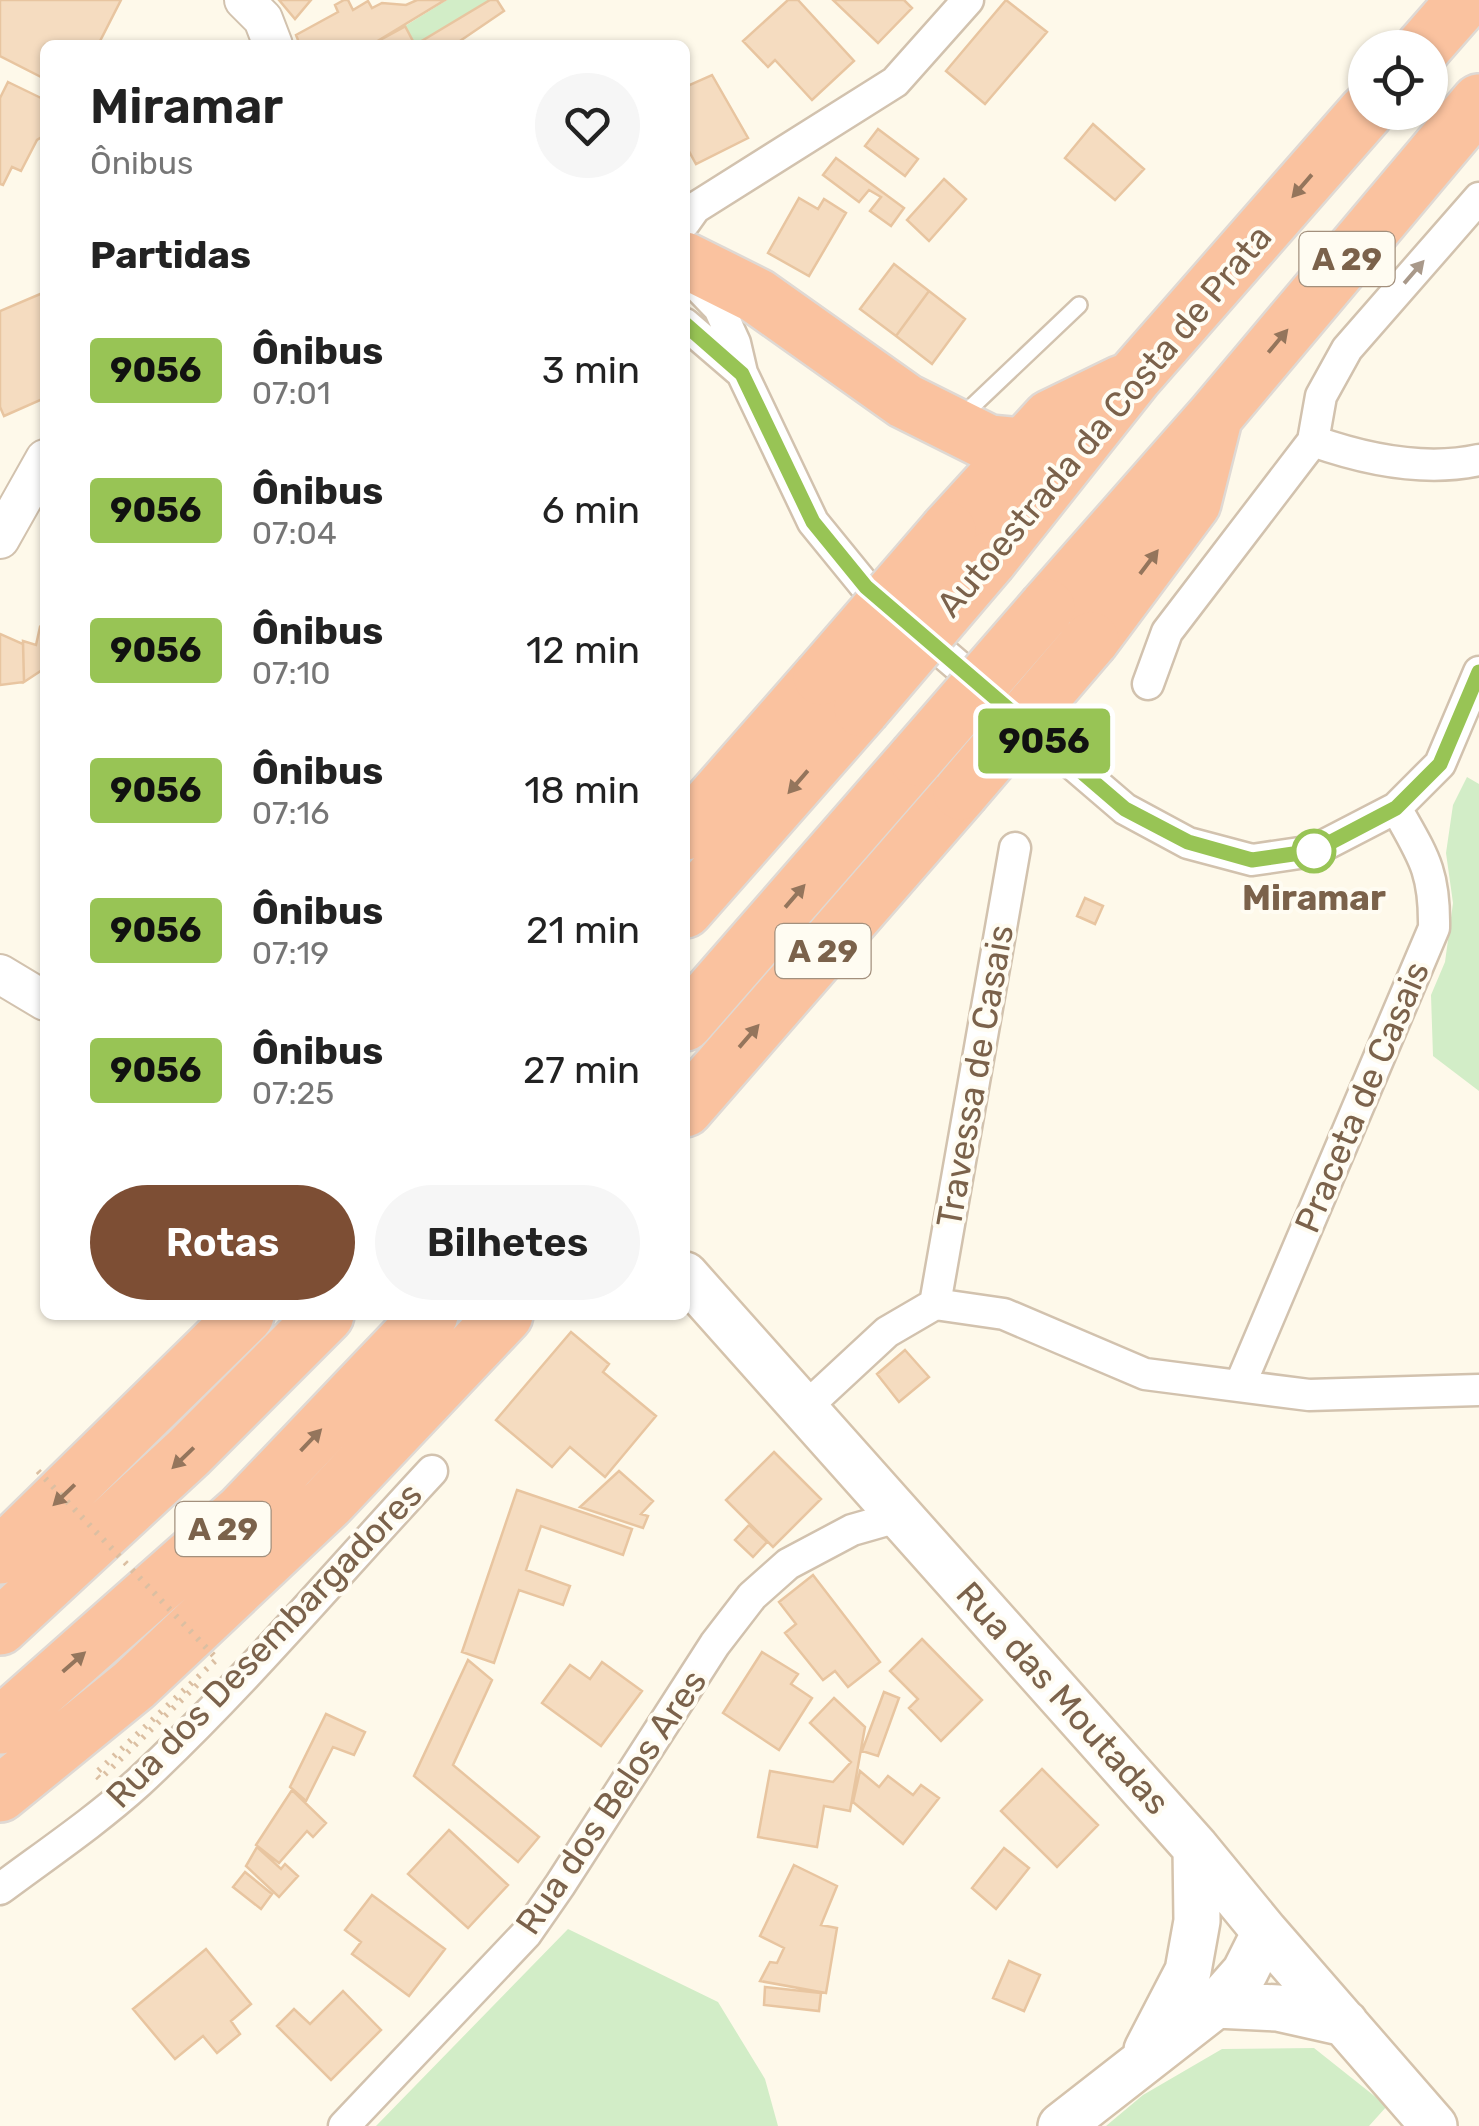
<!DOCTYPE html>
<html lang="pt">
<meta charset="utf-8">
<style>
body{margin:0;font-family:Rubik,sans-serif;background:#f6f6f6;color:#222;height:100vh;display:flex;flex-direction:column;font-size:38px;white-space:nowrap}
*{box-sizing:border-box;margin:0}
p{font-size:32px;color:#767676}
.icon{flex:none;width:55px;height:55px;fill:none;stroke:currentColor;stroke-width:2;stroke-linecap:round;stroke-linejoin:round}
.map{position:relative;flex:1;overflow:hidden}
.drawer{position:absolute;left:40px;top:40px;width:650px;height:1280px;display:flex;flex-direction:column;background:#fff;border-radius:15px;box-shadow:0 2px 8px #0004}
.drawer>*{flex:none}
.badge{padding:0 20px;border-radius:8px;font-size:35px;line-height:65px}
.fabs{position:absolute;left:1348px;top:30px;display:grid;gap:20px}
.fabs a{display:grid;place-items:center;width:100px;height:100px;border-radius:50%;background:#fff;box-shadow:0 2px 8px #0004;font-size:50px}
.map>.badge{position:absolute;translate:-50% -50%;box-shadow:0 0 0 5px #fff}
h2{padding:0 50px;font-size:38px;line-height:90px}
.round{display:grid;place-items:center;flex:none;width:105px;height:105px;border-radius:52px;background:#f6f6f6}
.overview{display:flex;align-items:center;justify-content:space-between;height:170px;padding:0 50px}
h1{font-size:48px;font-weight:600;line-height:75px}
.cta{display:flex;gap:20px;margin-top:auto;padding:20px 50px}
.cta a{flex:1;height:115px;border-radius:60px;background:#7d4e34;color:#fff;font-size:40px;font-weight:600;line-height:115px;text-align:center}
.cta a+a{background:#f6f6f6;color:#222}
ul{padding:0;list-style:none}
li{display:flex;align-items:center;gap:30px;height:140px;padding:0 50px}
li div{flex:1}
li b{display:block;font-size:38px}
li em{font-style:normal}
li .badge{min-width:110px;font-weight:700;text-align:center}
.map>svg:first-child{display:block}
.green{fill:#d2edc7}
.building{fill:#f5dcc0;stroke:#e8c5a0;stroke-width:2.5}
.lines{fill:none;stroke-linecap:round;stroke-linejoin:round}
.service-casing{stroke:#d2c2ae;stroke-width:20}
.minor-casing{stroke:#d2c2ae;stroke-width:35}
.tertiary-casing{stroke:#d2c2ae;stroke-width:42}
.secondary-casing{stroke:#d5c3ac;stroke-width:50}
.motorway-casing{stroke:#dfd9d4;stroke-width:60}
.service{stroke:#fff;stroke-width:15}
.minor{stroke:#fff;stroke-width:30}
.tertiary{stroke:#fff;stroke-width:38}
.secondary{stroke:#fff;stroke-width:45}
.motorway{stroke:#fac29f;stroke-width:55}
.motorway-bridge-casing{stroke:#dfd9d4;stroke-width:60;stroke-linecap:butt}
.path-bridge{stroke:#dbbfa2;stroke-width:6;stroke-dasharray:2.5 8;stroke-linecap:butt}
.motorway-bridge{stroke:#fac29f;stroke-width:55}
.oneway{fill:#94755c}
.oneway2{fill:#a9998a}
.line-casing{stroke:#fff;stroke-width:22}
.line{stroke:#98c455;stroke-width:15}
.stop-dot{fill:#fff;stroke:#98c455;stroke-width:5}
.labels{text-anchor:middle;dominant-baseline:central;stroke-width:8;stroke-linejoin:round;paint-order:stroke}
.shield{fill:#fffcf2;stroke:#a3907d;stroke-width:2.5}
.shield-label{font-size:32px;font-weight:bold;fill:#7b624b}
.street-label{font-size:35px;fill:#7b624b;stroke:#fffcf2}
.stop-label{font-size:35px;font-weight:bold;fill:#7b624b;stroke:#fffcf2}
</style>
<div class="map">
<svg width="1479" height="2126" viewBox="0 0 1479 2126">
<rect width="100%" height="100%" fill="#fef9ea"/>
<path class="green" d="M447 0H490L416 45 405 26Z
M1467 777 1479 784V1091L1433 1056 1431 995 1445 962 1453 903 1446 853 1453 805Z
M568 1929 718 2002 765 2079 778 2126H376Z
M1314 2048 1387 2106 1369 2126H1106L1143 2095 1222 2049Z"/>
<path class="building" d="M0 0H121L98 45H45V79L0 56Z
M279 0H311L295 19Z
M344 0H348L353 10 368 1 372 8 382 3 406 5 417 0H445L371 45H300L296 35 338 12 335 5Z
M490 0H497L504 11 454 45H415Z
M788 0H798L854 61 812 100 775 60 768 67 743 41Z
M833 0H904L912 8 878 43Z
M1006 0 1047 32 985 104 946 71Z
M405 26 415 45H371L404 27Z
M712 75 748 138 696 164 685 144V87Z
M8 82 45 100V135L37 140 21 171 12 167 3 185 0 184V98Z
M1093 124 1144 169 1115 200 1065 158Z
M878 129 918 159 905 176 865 146Z
M836 158 904 208 891 226 870 211 881 197 869 190 859 202 823 175Z
M944 179 966 199 929 241 907 220Z
M799 198 818 209 824 199 846 213 809 276 768 253Z
M894 264 929 291 896 336 860 309Z
M929 291 965 319 932 364 896 336Z
M45 292V398L4 416 0 407V311Z
M40 627 45 629V668L24 682 23 641 36 645Z
M0 634 23 644 24 682 0 685Z
M1085 898 1103 906 1095 924 1077 916Z
M571 1332 609 1364 603 1372 656 1416 605 1477 570 1447 552 1467 496 1420Z
M905 1350 929 1377 899 1402 877 1374Z
M774 1452 821 1499 773 1547 726 1500Z
M619 1471 653 1501 641 1514 648 1516 643 1528 580 1507Z
M517 1490 632 1529 623 1555 541 1526 526 1570 570 1586 563 1605 519 1590 494 1663 462 1652Z
M749 1525 767 1542 753 1557 735 1540Z
M813 1575 880 1662 848 1687 835 1671 823 1680 785 1633 796 1624 779 1602Z
M922 1639 982 1700 941 1741 909 1708 918 1699 890 1671Z
M762 1652 798 1674 791 1684 812 1698 779 1750 723 1713Z
M468 1660 492 1680 453 1765 539 1837 518 1862 414 1776Z
M602 1662 642 1691 601 1746 542 1703 570 1665 590 1679Z
M884 1692 899 1698 878 1756 862 1751Z
M834 1698 865 1727 850 1811 824 1806 817 1847 758 1837 770 1771 833 1782 851 1762 810 1723Z
M326 1714 365 1732 354 1755 333 1747 306 1801 290 1787Z
M1042 1769 1098 1825 1057 1867 1001 1811Z
M860 1771 879 1787 888 1776 913 1795 921 1785 939 1798 903 1844 853 1802Z
M292 1790 326 1823 313 1837 307 1831 279 1863 256 1845Z
M449 1830 508 1885 468 1928 408 1874Z
M257 1847 281 1869 285 1864 298 1876 279 1897 246 1866Z
M1004 1848 1029 1868 996 1909 972 1888Z
M794 1865 837 1886 821 1925 837 1928 826 1993 760 1981 770 1962 777 1963 784 1948 760 1936Z
M245 1872 272 1894 261 1909 233 1887Z
M372 1895 445 1949 409 1996 352 1954 361 1942 345 1930Z
M206 1949 251 2004 231 2021 240 2034 217 2053 203 2036 175 2059 133 2009Z
M1009 1961 1040 1975 1024 2011 993 1998Z
M765 1987 821 1993 819 2011 764 2005Z
M343 1991 381 2030 331 2080 277 2026 294 2009 310 2024Z"/>
<g class="lines">
<defs>
<path id="service" d="M960 418 1079 305"/>
<path id="minor" d="M685 222 695 208 895 82 968 0
M693 281 719 308 735 343 742 373 813 522 866 587 1125 809 1188 843 1252 860 1313 851 1396 808 1440 764 1479 672
M685 324 742 373
M1313 441C1364 459 1424 472 1479 460
M1148 684 1167 632 1313 441 1321 396 1347 349 1479 198
M935 1304 1015 848
M1240 1385 1434 928C1435 871 1423 856 1396 808
M805 1408 887 1332 935 1304 1004 1314 1145 1374 1309 1395 1479 1390
M0 1889C47 1854 96 1821 139 1782 243 1685 335 1575 432 1471
M344 2126 526 1934 560 1885 715 1644 752 1596 788 1564 852 1530 901 1516"/>
<path id="tertiary" d="M244 0 263 19 273 45
M0 539 45 459
M0 974 45 1001"/>
<path id="secondary" d="M685 1275 1196 1848 1265 1932 1434 2126
M1216 2005 1278 2008 1345 2023
M1147 2050 1188 1971 1197 1921 1196 1848
M1061 2126 1216 2005 1245 1972 1265 1932"/>
<path id="motorway" d="M1423 48 1465 0
M685 260 757 296 905 401 989 443 1022 446
M948 530 1050 418 1122 383
M989 560 1134 377 1366 112
M1047 607 1215 416 1479 102
M1091 640 1193 503 1213 423
M685 832 821 677
M685 910 862 709
M685 1023 916 758
M685 1109 961 792
M0 1556 246 1315
M0 1627 188 1453 326 1315
M0 1726 243 1511 430 1315
M0 1794 134 1685 328 1502 505 1315"/>
</defs>
<use href="#service" class="service-casing"/>
<use href="#minor" class="minor-casing"/>
<use href="#tertiary" class="tertiary-casing"/>
<use href="#secondary" class="secondary-casing"/>
<use href="#motorway" class="motorway-casing"/>
<use href="#service" class="service"/>
<use href="#minor" class="minor"/>
<use href="#tertiary" class="tertiary"/>
<use href="#secondary" class="secondary"/>
<use href="#motorway" class="motorway"/>
<defs>
<path id="motorway-bridge" d="M821 677 948 530
M862 709 989 560
M916 758 1047 607
M961 792 1091 640"/>
</defs>
<use href="#motorway-bridge" class="motorway-bridge-casing"/>
<path class="path-bridge" d="M38 1471 217 1659 95 1774 100 1779 198 1684"/>
<use href="#motorway-bridge" class="motorway-bridge"/>
</g>
<defs><path id="oneway-solid" d="M-6-.8H1V-3.2L6.5 0L1 3.2V.8H-6Z" transform="scale(2.5)"/></defs>
<g class="oneway">
<use href="#oneway-solid" transform="translate(1302 186) rotate(131)"/>
<use href="#oneway-solid" transform="translate(1278 341) rotate(-50)"/>
<use href="#oneway-solid" transform="translate(1149 562) rotate(-53)"/>
<use href="#oneway-solid" transform="translate(798 782) rotate(131)"/>
<use href="#oneway-solid" transform="translate(795 896) rotate(-49)"/>
<use href="#oneway-solid" transform="translate(749 1036) rotate(-49)"/>
<use href="#oneway-solid" transform="translate(311 1440) rotate(-46)"/>
<use href="#oneway-solid" transform="translate(183 1458) rotate(136)"/>
<use href="#oneway-solid" transform="translate(64 1495) rotate(136)"/>
<use href="#oneway-solid" transform="translate(74 1662) rotate(-41)"/>
</g>
<use class="oneway2" href="#oneway-solid" transform="translate(1414 272) rotate(-49)"/>
<g class="lines">
<defs>
<path id="line" d="M685 324 742 374 813 522 866 587 1125 809 1188 842 1252 860 1314 851 1396 808 1440 764 1479 672"/>
</defs>
<use href="#line" class="line-casing"/>
<use href="#line" class="line"/>
</g>
<circle class="stop-dot" cx="1314" cy="851" r="20"/>
<g class="labels">
<g class="shield">
<rect x="1299.5" y="232" width="95" height="54" rx="8"/>
<rect x="775.5" y="924" width="95" height="54" rx="8"/>
<rect x="175.5" y="1502" width="95" height="54" rx="8"/>
</g>
<g class="shield-label">
<text x="1347" y="259">A 29</text>
<text x="823" y="951">A 29</text>
<text x="223" y="1529">A 29</text>
</g>
<g class="street-label">
<text transform="translate(1104 421) rotate(-50)">Autoestrada da Costa de Prata</text>
<text transform="translate(975 1076) rotate(-80)">Travessa de Casais</text>
<text transform="translate(1362 1097) rotate(-67)">Praceta de Casais</text>
<text transform="translate(264 1645) rotate(-46)">Rua dos Desembargadores</text>
<text transform="translate(1063 1698) rotate(48)">Rua das Moutadas</text>
<text transform="translate(611 1802) rotate(-56)">Rua dos Belos Ares</text>
</g>
<g class="stop-label">
<text x="1314" y="898">Miramar</text>
</g>
</g>
</svg>
<div class="fabs">
<a><svg class="icon" aria-label="locate" viewBox="0 0 24 24"><circle cx="12" cy="12" r="6"/><path d="M12 2v4M12 18v4M2 12h4M18 12h4"/></svg></a>
</div>
<b class="badge" style="left:1044px;top:741px;background:#98c455;color:#111">9056</b>
<section class="drawer">
<div class="overview"><div><h1>Miramar</h1><p>Ônibus</p></div><a class="round"><svg class="icon" aria-label="heart" viewBox="0 0 24 24"><path d="M12 20l-8-8c-3-5 5-10 8-4 3-6 11-1 8 4z"/></svg></a></div>
<h2>Partidas</h2>
<ul>
<li><span class="badge" style="background:#98c455;color:#111">9056</span><div><b>Ônibus</b><p>07:01</p></div><em>3 min</em></li>
<li><span class="badge" style="background:#98c455;color:#111">9056</span><div><b>Ônibus</b><p>07:04</p></div><em>6 min</em></li>
<li><span class="badge" style="background:#98c455;color:#111">9056</span><div><b>Ônibus</b><p>07:10</p></div><em>12 min</em></li>
<li><span class="badge" style="background:#98c455;color:#111">9056</span><div><b>Ônibus</b><p>07:16</p></div><em>18 min</em></li>
<li><span class="badge" style="background:#98c455;color:#111">9056</span><div><b>Ônibus</b><p>07:19</p></div><em>21 min</em></li>
<li><span class="badge" style="background:#98c455;color:#111">9056</span><div><b>Ônibus</b><p>07:25</p></div><em>27 min</em></li>
</ul>
<div class="cta"><a>Rotas</a><a>Bilhetes</a></div>
</section>
</div>
